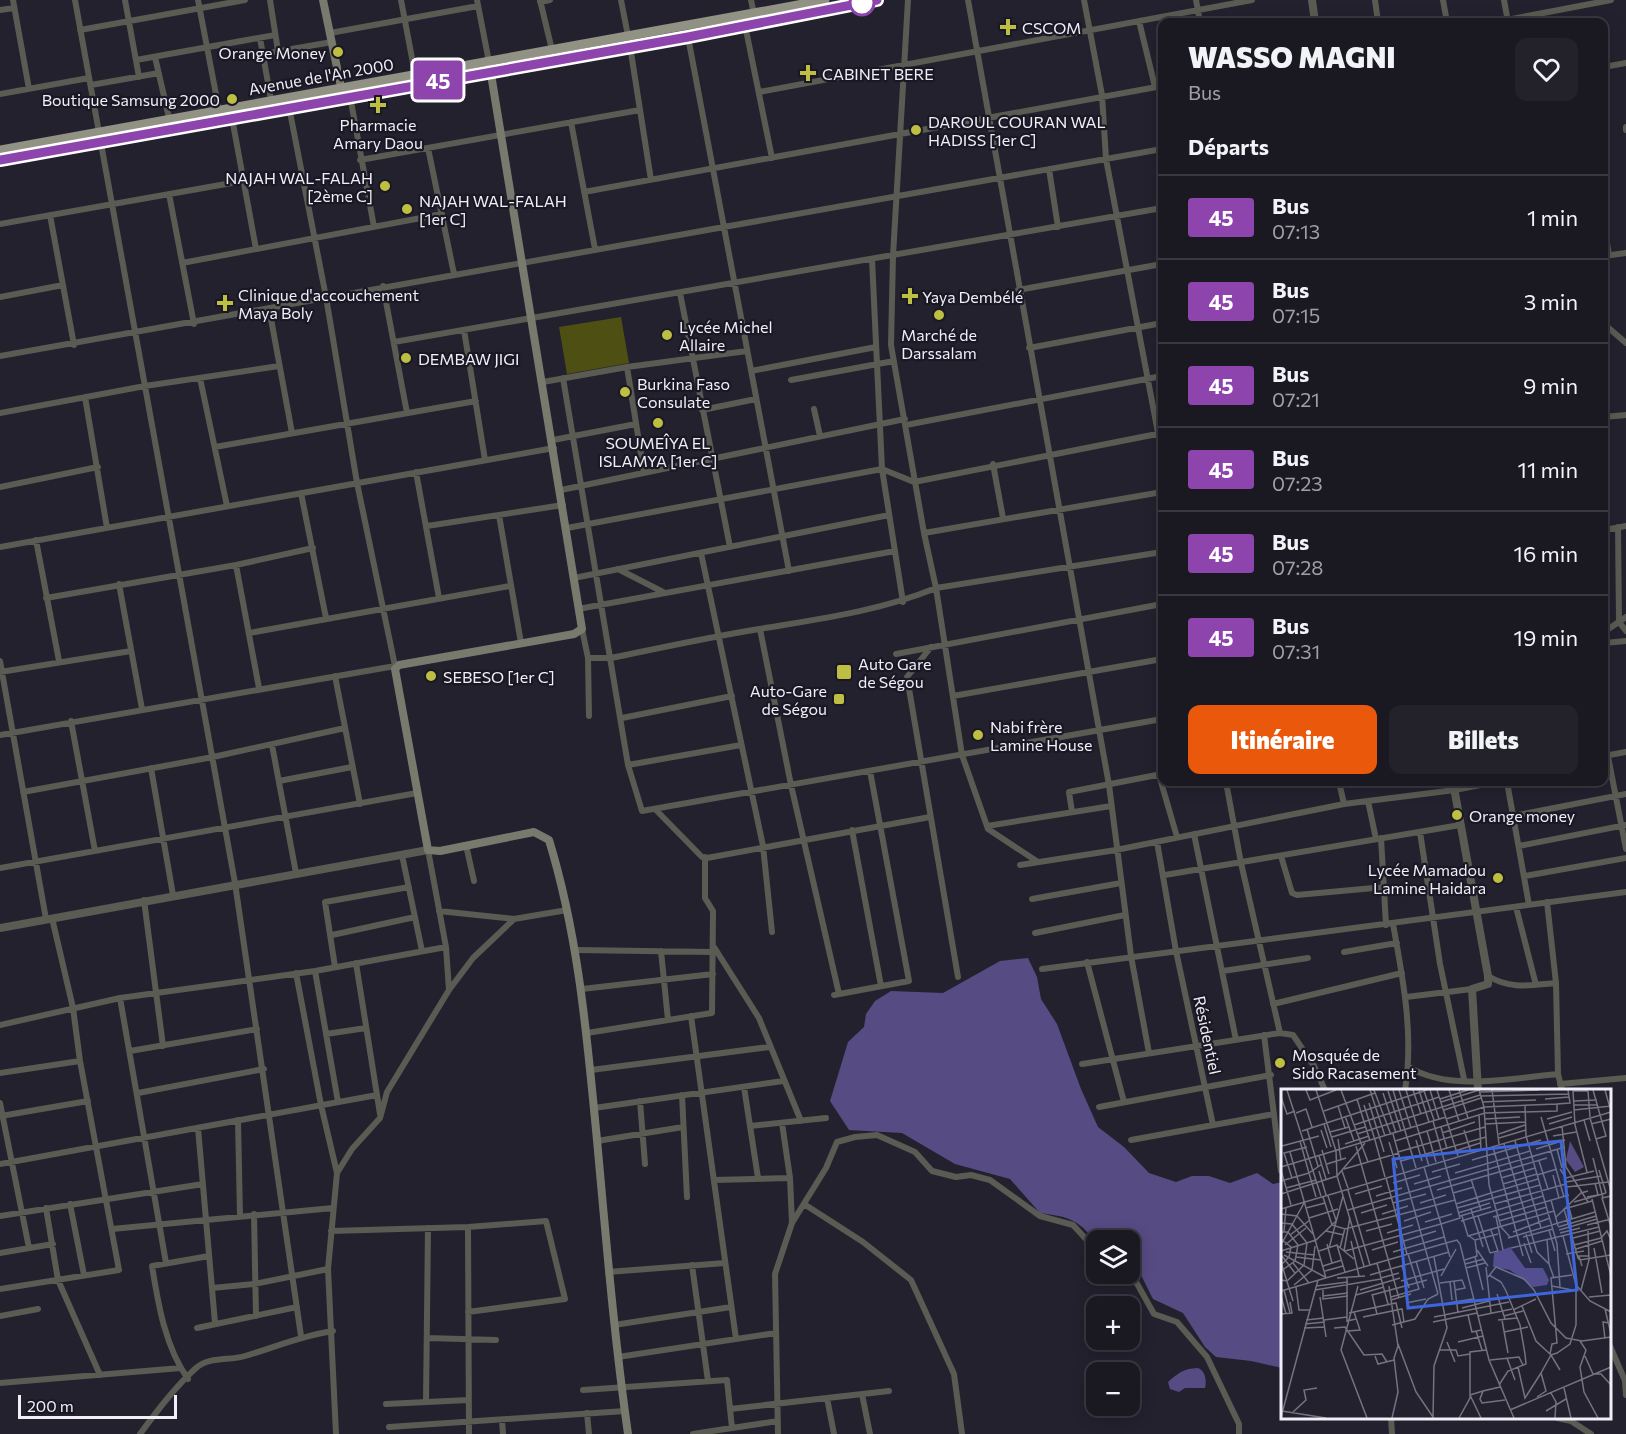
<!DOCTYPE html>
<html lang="fr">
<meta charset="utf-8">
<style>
body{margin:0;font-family:Commissioner,sans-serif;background:#23222a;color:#f1f3f6;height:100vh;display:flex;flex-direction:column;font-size:22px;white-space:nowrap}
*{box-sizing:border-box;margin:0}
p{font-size:20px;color:#9fa0a5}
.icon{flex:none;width:33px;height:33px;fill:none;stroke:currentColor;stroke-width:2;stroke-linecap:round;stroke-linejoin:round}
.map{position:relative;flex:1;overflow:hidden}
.side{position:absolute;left:1158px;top:18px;width:450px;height:768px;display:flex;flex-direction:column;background:#1a1922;border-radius:12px;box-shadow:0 3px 15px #0003,0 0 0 2px #383840}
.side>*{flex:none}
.badge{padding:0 12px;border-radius:4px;font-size:21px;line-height:39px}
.fabs{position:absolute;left:1086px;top:1230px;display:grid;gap:12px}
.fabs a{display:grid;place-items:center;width:54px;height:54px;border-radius:12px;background:#1a1922;box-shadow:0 3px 15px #0003,0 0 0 2px #383840;font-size:30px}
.scale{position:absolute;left:18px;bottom:15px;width:159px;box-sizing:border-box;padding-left:6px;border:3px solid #f0eff8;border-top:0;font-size:16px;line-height:21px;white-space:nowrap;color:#f0eff8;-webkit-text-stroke:4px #1a1824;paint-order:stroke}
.map>.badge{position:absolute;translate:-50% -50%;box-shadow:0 0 0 3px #fff}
h2{padding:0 30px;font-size:22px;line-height:54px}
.round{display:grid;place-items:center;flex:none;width:63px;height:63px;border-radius:12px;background:#23222a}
.overview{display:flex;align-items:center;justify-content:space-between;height:102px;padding:0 30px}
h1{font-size:28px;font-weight:800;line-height:45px}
.primary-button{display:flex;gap:12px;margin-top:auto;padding:12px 30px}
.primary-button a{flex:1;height:69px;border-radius:12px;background:#ea580c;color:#fff;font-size:24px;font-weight:800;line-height:69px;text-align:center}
.primary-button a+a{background:#23222a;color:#f1f3f6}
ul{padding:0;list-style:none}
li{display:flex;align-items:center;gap:18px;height:84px;padding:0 30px;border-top:2px solid #383840}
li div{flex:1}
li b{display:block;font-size:22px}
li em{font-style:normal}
li .badge{min-width:66px;font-weight:700;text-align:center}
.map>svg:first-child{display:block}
.green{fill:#4e4f13}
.water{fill:#564b83}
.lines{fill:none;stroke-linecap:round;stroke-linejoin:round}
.minor{stroke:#5a5b53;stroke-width:6}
.tertiary{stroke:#5a5b53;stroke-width:8}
.secondary{stroke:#797a6e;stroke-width:8}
.primary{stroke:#919283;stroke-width:9}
.line-casing{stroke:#fff;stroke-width:14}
.line{stroke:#8e44ad;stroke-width:9}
.stop-dot{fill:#fff;stroke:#8e44ad;stroke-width:3}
.poi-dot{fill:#bebf42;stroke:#1a1824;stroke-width:2}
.labels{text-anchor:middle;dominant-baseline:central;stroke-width:4.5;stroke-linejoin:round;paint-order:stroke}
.poi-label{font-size:16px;fill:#f0eff8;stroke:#1a1824;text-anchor:start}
.street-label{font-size:16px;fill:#f0eff8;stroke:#1a1824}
.inset-road{fill:none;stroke:#75737f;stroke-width:1.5}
.view{fill:#3d66dd;fill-opacity:0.15;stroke:#3d66dd;stroke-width:3}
.inset-edge{fill:none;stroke:#f0eff8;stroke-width:3}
</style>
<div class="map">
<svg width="1626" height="1434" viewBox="0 0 1626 1434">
<rect width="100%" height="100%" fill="#23212e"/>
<path class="green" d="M621 317 629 363 567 374 559 327Z"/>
<path class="water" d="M1028 958 1037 977 1041 999 1057 1024 1081 1089 1098 1127 1124 1147 1149 1173 1176 1182 1192 1176H1209L1230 1183 1257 1173 1273 1184 1282 1182V1368L1251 1361 1216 1357 1205 1347 1183 1313 1153 1299 1140 1273 1130 1267V1240L1096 1242C1078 1219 1069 1217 1040 1213L1010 1179 955 1164 902 1133 849 1130 830 1101 848 1042 864 1027 866 1014 875 1001 891 991 943 993 1000 961Z
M1197 1368C1205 1369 1207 1381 1205 1388H1185L1179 1392 1170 1389 1168 1382C1178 1373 1183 1369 1197 1368Z"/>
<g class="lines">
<path class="minor" d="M13 0 29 89
M75 0 235 883 301 1336
M125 0 139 77
M198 0 219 110
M270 0 278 51
M401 0 415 74
M477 0 489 62
M540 0 552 50
M621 0 628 36
M751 0 754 14
M908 0 893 256 891 345 924 533 936 588 962 755 988 829 1038 862
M968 0 1109 785 1131 956 1149 1053
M1084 0 1102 95 1106 159 1162 454
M1196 0 1200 22
M1375 0 1378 22
M1443 0 1447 22
M1504 0 1508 22
M540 2 550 0
M0 10 14 8
M1139 21 1155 87
M1496 22 1611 0
M745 25 772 158
M80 30 245 0
M330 33 478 6
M688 37 789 571
M260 38 271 100
M630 46 651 180
M263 54 332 42
M155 57 169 118
M136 60 275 35
M1604 67 1626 63
M91 85 159 73
M759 92 1252 0
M0 94 89 78
M350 96 374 227
M232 118 256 249
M571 122 595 249
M1626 127V130
M428 148 454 274
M360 160 640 110
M1049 169 1058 227
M584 192 1162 86
M169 194 194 324
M50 215 74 345
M0 224 243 181
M1604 224 1609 255
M1604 256 1626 253
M872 259 882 469 903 602
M182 263 442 214
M383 286 407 413
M1018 290 1162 264
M680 293 730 547
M0 297 63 285
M269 308 292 433
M1604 324 1626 343
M464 330 485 460
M394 342 1162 208
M1029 348 1162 323
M0 356 1162 149
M627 367 644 473
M751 371 876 347
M200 378 227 506
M563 378 628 765 642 811 1162 719
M791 380 894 361
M543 382 627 367 747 351
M85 397 107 528
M814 409 820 436
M702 410 756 399
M0 413 145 386 279 366
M1604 417 1626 415
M906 425 1162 376
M553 440 636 424
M215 447 476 401
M993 464 1003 518
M416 472 439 598
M0 487 98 467
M561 490 905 419
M301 493 326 618
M499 515 521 643
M427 526 563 505
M1618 527 1619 622 1626 631
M567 528 882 469 914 482 1162 433
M1604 530 1626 526
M924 533 1162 492
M36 540 59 661
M0 547 554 448
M701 553 763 846 772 932
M236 565 259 688
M618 569 663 592
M574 578 889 515
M119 584 142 709
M46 598 236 565 313 548
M578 609 895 551
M582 629 588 658 589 716
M760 629 791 785 839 994
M1604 632 1626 617
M249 633 510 586
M1604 643 1626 641
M931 647 907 677 958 977
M896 654 1162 604
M588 658H611C660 648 710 637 759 629 819 619 880 611 936 588L1162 552
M0 661 46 919
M0 672 131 651
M335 676 360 804
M953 696 1162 659
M622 718 732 696
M71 721 95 851
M0 735 395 666 357 483 326 297 289 107
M1604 736 1626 849
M272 745 296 873
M1604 756 1626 752
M628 765 741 745
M151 768 173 895
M1159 775 1177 837
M279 781 352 767
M1226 782 1241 863 1280 1033 1293 1035 1314 1066 1325 1090
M1339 782 1344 804
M1507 782 1529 905
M23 792 213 757 345 728
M1368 801 1376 839
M655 809 702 857 707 858 930 817
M1072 812 1069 792 1162 774
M1513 816 1626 794
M987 826 1111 806
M852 830 881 986
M1420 832 1440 964 1464 1079
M1194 834 1236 1040
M1381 838 1386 925
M1157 842 1176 951 1213 1125
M466 845 474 881
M1519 846 1626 825
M428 850 446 947 449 990
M402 855 422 951
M1281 856 1292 893 1297 895 1385 887
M1020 865 1116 850 1344 804 1455 790 1495 782
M0 868 417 793
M1165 875 1460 825
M1525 876 1626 858
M1032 899 1121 883
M144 900 163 1046
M1547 902 1556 983 1558 1074 1562 1090
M1516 907 1536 985
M439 911 514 919 567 910
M1393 924C1403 979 1414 1035 1405 1090
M1035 933 1125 915
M332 935 415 917
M714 947 759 1018 801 1121
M576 950 713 952
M661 951 668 1020
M1344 952 1397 943
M1087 962 1124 1102
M356 963 380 1114
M335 967 325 902 409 887
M1042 969 1626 892
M315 971 338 1102
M1223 971 1308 958
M296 973 321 1105 337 1173 328 1269 336 1434
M1488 976C1511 990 1531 985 1556 983
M582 989 713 974
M834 995 909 981 870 771
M1406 997 1472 989
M120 998 166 1263
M1273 1004 1402 973
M691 1016 736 1339
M0 1025 120 998 315 971 446 947
M587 1033 712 1013 713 911 705 898V857
M326 1034 366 1028
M1264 1035 1281 1171
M130 1051 257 1029
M1082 1064 1280 1033
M1409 1067C1449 1092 1513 1078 1558 1074
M591 1070 769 1047
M0 1073 80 1061
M1560 1084 1626 1078
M744 1087 758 1178
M138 1093 264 1069
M682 1095 687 1197
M640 1101 645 1164
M0 1103 29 1248
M1099 1107 1271 1075
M594 1108 783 1081
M1 1116 88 1101
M238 1120 240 1216
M750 1126 826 1118
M198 1128 215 1323
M1131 1140 1274 1114
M597 1141 683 1127
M0 1164 377 1095
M337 1173 352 1149 380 1118 387 1092 449 990 473 958 514 919
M714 1180 790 1178
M70 1204 84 1275
M804 1204 863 1242 911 1280 954 1374 962 1434
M46 1208 58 1280 100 1375
M254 1214 256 1316
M0 1216 203 1184
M792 1223 826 1168 837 1142 855 1137 877 1135 915 1152 932 1171 956 1177 971 1175 990 1180 1040 1216 1073 1225 1096 1250
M468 1227 469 1434
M112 1229 333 1208
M331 1231 468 1227 546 1221 565 1299 468 1312
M0 1253 53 1244
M692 1265 708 1381
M1130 1271 1154 1314 1177 1322 1207 1357 1239 1424V1434
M608 1272 725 1263
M212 1288 254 1284 328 1269
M0 1289 119 1270 80 1061 73 1008 52 918
M0 1316 38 1309
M614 1325 731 1307
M197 1328 297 1307
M427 1338 496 1340
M1610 1346 1626 1383
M618 1357 776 1333
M188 1379C165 1347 158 1303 152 1266L209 1256
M1625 1382 1626 1395
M0 1383 181 1368
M583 1390 727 1380 732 1428
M862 1394 870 1434
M827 1398 834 1434
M426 1402 428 1228
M386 1404 468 1400
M730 1409 889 1391
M587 1413 589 1434
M1391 1418 1392 1434
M1557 1418 1571 1421 1591 1434
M502 1420 503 1434
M389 1427 625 1411
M140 1434C157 1411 175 1387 196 1368 210 1356 229 1361 245 1356 276 1347 300 1336 333 1331
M693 1434 778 1421
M778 1434 775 1274 792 1223 790 1178 782 1123"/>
<path class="tertiary" d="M1312 0 1315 22
M1453 782 1488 976V984L1472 989 1478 1090
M0 928 428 850"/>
<path class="secondary" d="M323 0 341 87 337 98
M489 62 582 629 574 634 399 665 395 669 428 850 440 851 534 832 549 840C579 938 587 1038 597 1140 606 1238 614 1336 628 1434"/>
<path class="primary" d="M0 150 825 0
M0 160 688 37 877 0"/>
</g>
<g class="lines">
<defs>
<path id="line" d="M0 160 688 37 877 0"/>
</defs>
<use href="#line" class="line-casing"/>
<use href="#line" class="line"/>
</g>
<circle class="stop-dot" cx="862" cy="3" r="12"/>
<g class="poi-dot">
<path d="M1005 18h6v6h6v6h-6v6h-6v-6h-6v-6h6z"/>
<circle cx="338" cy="52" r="6"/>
<path d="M805 64h6v6h6v6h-6v6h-6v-6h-6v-6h6z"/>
<circle cx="232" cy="99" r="6"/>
<path d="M375 96h6v6h6v6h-6v6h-6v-6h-6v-6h6z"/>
<circle cx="916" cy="130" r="6"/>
<circle cx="385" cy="186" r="6"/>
<circle cx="407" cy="209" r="6"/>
<path d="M907 287h6v6h6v6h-6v6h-6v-6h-6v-6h6z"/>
<path d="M222 294h6v6h6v6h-6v6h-6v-6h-6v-6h6z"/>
<circle cx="939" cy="315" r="6"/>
<circle cx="667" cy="335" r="6"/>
<circle cx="406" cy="358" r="6"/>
<circle cx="625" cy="392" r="6"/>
<circle cx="658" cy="423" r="6"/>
<rect x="836" y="664" width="16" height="16" rx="3"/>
<circle cx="431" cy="676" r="6"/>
<rect x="833" y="693" width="12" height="12" rx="3"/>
<circle cx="978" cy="735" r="6"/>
<circle cx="1457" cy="815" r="6"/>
<circle cx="1498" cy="878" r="6"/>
<circle cx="1280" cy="1063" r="6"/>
</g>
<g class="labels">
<g class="poi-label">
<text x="1022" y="27">CSCOM</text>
<text x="326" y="52" text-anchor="end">Orange Money</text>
<text x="822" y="73">CABINET BERE</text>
<text x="220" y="99" text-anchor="end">Boutique Samsung 2000</text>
<text x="928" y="121">DAROUL COURAN WAL<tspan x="928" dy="18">HADISS [1er C]</tspan></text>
<text x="378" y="124" text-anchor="middle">Pharmacie<tspan x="378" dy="18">Amary Daou</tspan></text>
<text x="373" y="177" text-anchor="end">NAJAH WAL-FALAH<tspan x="373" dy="18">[2ème C]</tspan></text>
<text x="419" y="200">NAJAH WAL-FALAH<tspan x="419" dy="18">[1er C]</tspan></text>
<text x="238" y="294">Clinique d'accouchement<tspan x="238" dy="18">Maya Boly</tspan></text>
<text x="922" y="296">Yaya Dembélé</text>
<text x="679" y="326">Lycée Michel<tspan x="679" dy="18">Allaire</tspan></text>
<text x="939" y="334" text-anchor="middle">Marché de<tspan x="939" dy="18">Darssalam</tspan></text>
<text x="418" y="358">DEMBAW JIGI</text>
<text x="637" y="383">Burkina Faso<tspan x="637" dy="18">Consulate</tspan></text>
<text x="658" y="442" text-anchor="middle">SOUMEÎYA EL<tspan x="658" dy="18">ISLAMYA [1er C]</tspan></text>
<text x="858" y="663">Auto Gare<tspan x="858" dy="18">de Ségou</tspan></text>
<text x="443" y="676">SEBESO [1er C]</text>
<text x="827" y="690" text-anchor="end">Auto-Gare<tspan x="827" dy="18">de Ségou</tspan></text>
<text x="990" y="726">Nabi frère<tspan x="990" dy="18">Lamine House</tspan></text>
<text x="1469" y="815">Orange money</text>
<text x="1486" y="869" text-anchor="end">Lycée Mamadou<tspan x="1486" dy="18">Lamine Haidara</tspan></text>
<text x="1292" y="1054">Mosquée de<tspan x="1292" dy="18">Sido Racasement</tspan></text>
</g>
<g class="street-label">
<text transform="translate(321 76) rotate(-10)">Avenue de l'An 2000</text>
<text transform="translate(1208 1035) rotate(78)">Résidentiel</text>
</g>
</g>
<g transform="translate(1281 1089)">
<rect width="330" height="330" fill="#23212e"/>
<path d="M289 52 303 78 294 83 285 71ZM229 158 244 179H262L268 191 266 196 252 198 229 181 212 178 213 164Z" fill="#564b83"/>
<path class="inset-road" d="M6 1 40 107M25 1 29 11 55 1M35 1 55 62 56 87 83 177M60 1 87 73M89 1 104 47M93 1 110 46M112 1 135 79M118 1 130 39M125 1 148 77M132 1 140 25M138 1 148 33M149 1 158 30M156 1 177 67M168 1 178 32M178 1 187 29M198 1 203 18 208 96 220 138 229 148M211 1 218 55M312 1 325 47 315 50M324 1 329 19M107 2 120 42M143 2 153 31M231 2 258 1M307 2 309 28M198 3 231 2M102 4 115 44M199 7 288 5M0 8 6 25 14 22M76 10 89 52M159 10 187 1M264 10 288 8M293 12 316 11M160 13 198 1M201 13 255 11M88 14 103 63M83 16 94 51M244 16 245 47 276 155 279 198M293 16H317M57 17 64 39M163 21 200 9M293 21 330 17M43 22 94 4M15 24 25 20 31 38M198 26 200 60M64 27 73 52M260 28 283 108M309 29 330 102M165 30 203 18 276 15M204 30 239 28M266 30 291 23M303 31 309 52M152 32 163 71M43 35 50 58M204 35 244 33M268 35 291 28M310 35 330 30M73 36 158 8M281 37 285 78 307 113M160 38 166 60M26 40 37 77M40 41 46 59M183 41 190 63M21 42 146 1M146 42 155 73M49 43 68 38M161 44 194 33M76 45 199 6M112 45 157 205M218 45 244 36M272 47 295 43M51 48 84 38M218 49 245 41M57 50 60 71M94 51 104 88M135 51 141 72M19 52 28 84M114 52 204 24 276 22V15L289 14 287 1M234 52 260 139M108 53 116 79M64 55 88 47M223 55 256 163 268 175 273 189M1 57 38 47M75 57 118 209M212 58 242 167M255 60 284 51M276 60 281 79M41 61 48 85M9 63 45 189M117 63 204 38M168 64 199 54M38 67 45 90M312 69 322 109M163 71 179 129 160 135 165 154 176 151 179 155 208 271 233 329M191 71 260 51M120 72 205 48M258 72 267 100M46 75 65 69M0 78 165 28M63 80 118 64M279 80 285 89 313 82M0 81 10 116M318 81 325 104M38 82 45 106M61 82 67 99M151 83 179 75M306 83 294 36 292 2H307M28 84 35 108M174 84 249 62M256 86 276 80M272 86 278 109M11 89 3 64 26 58M105 89 126 165M220 89 254 79M190 90 200 121M0 92 28 84 41 75M285 93 320 87M112 94 139 86M133 95 160 87M222 95 256 85M286 98 327 93M5 99 35 91M67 101 89 176M156 101 266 69M172 104 193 98M210 104 257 90M0 105 56 87 84 54M74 105 101 97M47 107 55 131M95 107 121 99M285 107 291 130M330 107 321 109 330 138M42 108 51 136 64 140 174 111M306 108 317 106 314 94M311 110 330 187M270 111 277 137M311 112 283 120 297 169 299 171 330 166M293 113 325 104M112 114 145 105M139 114 165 106M175 115 210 104M213 115 285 95M25 119 44 114M176 119 259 96M0 120 330 23M190 120 202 158M67 121 284 58M80 124 106 116M177 124 209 114M0 125 16 127 32 145M101 125 127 117M179 127 210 118M181 127 187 147 273 122M197 127 209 164M212 128 288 106M215 128 222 161M275 128 300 104 307 102M28 129 57 120M123 132 150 123M180 132 262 107M218 132 266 118M144 133 171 125M0 134 11 135 26 154 23 176 6 192 0 191M306 136 330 130M277 138 315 127M268 141 274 162M278 141 316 130M45 142 63 146M85 142 111 135M0 143H7L17 156 14 172 0 182M3 143 5 118M232 143 269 129M106 144 132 136M279 144 299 139M245 145 251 164M9 146 29 131M188 147 194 151 217 145M282 147 295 196 309 212 330 223M242 148 272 140M227 149 314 123M292 149 319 142M0 150 10 158 8 168 1 175M266 151 268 175M70 152 78 187M123 152 155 142M1 154 23 114M243 154 250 174M46 155 51 174M4 156 25 139M293 156 320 149 326 142 330 151M57 157 73 170M48 159 62 107M59 159 64 139M230 159 318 138M313 159 321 204M295 160 321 152M91 161 117 153M196 161 207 177M0 162 35 151 56 131M38 162 56 156 64 183M63 162 69 128M64 162 160 135 143 78M5 163 34 166M112 163 163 148M209 164 217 162 210 141M285 165 303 162M3 166 44 188M1 167 14 184M15 168 40 171M194 168 202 201M184 171 196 167 194 151M135 172 143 199M0 173 12 212M12 174 28 194M96 174 107 215M184 175 203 170M42 177 61 171M121 177 128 199M301 177 298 167H308M205 178 210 224M185 179 204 174M44 182 62 177M89 186 168 163M208 186 220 193 225 202 239 236 244 265 245 275 227 282 218 296M160 187 175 160M66 188V232L75 230M207 188 215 178 243 190 253 201 270 234 285 249 301 252 330 248M56 189 84 187M100 189 118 184M120 192 163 180M173 192 177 224M169 193 171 211M159 194 181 191 184 199 174 201M13 196 31 181 34 157M35 197 67 193M77 197 60 261 86 329M108 197 117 257 113 269 117 303 111 329M271 197 296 202M15 198 18 221H28M3 201 9 224M34 201 100 190M42 201V210L67 207M79 201 119 189M300 201 308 171 307 142M0 202 165 154 169 168M91 205 96 225M216 205 224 230M75 206 103 198M91 206 146 191M0 207 5 225M42 207 67 204M39 208 45 248M110 208 138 200 127 165M308 208 330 206M110 211 130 205M125 214 145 210M167 214 192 210M241 217 255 252 270 266 276 264 289 255 295 236V196M181 219 208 212M324 220 330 245M232 221 255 210M68 224 115 214 121 239M0 225 11 224 9 213M187 226 191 243 200 241M197 227 231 220M223 227 242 222M82 228 121 220 123 233M153 228 228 213M25 231 43 229M43 231 66 228M217 231 236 229M221 231 227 264M152 233 196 224M24 235 44 233M111 236 134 230 147 210 157 205M23 239 44 238M53 239 64 238 83 266 101 265 106 273M67 242 79 241 73 223M195 242 201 261M223 243 247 238M324 250 322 233 328 234M299 252 305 261 299 278 303 303 317 329M166 253 174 273M177 253 202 247M117 255 135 303 152 328M159 261H175L177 267 189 265M269 265 271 255 276 254 270 189 291 186M94 267 97 275 113 271M304 267 312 285H320L330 296M226 269 234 291M209 271 238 268 242 276M237 278 244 309 260 284M219 298 202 302 199 310 201 314 224 311M283 299 290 329M270 304 275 313 274 329M256 308 265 302 260 284 270 266 279 281M229 321 330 278M1 322 45 329M265 322 285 310M12 323 25 311 23 301 36 299M0 328 37 191M152 329 153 277 166 239 153 168M178 329 189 309V263L205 261M200 329 189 306 202 302"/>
<path class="view" d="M280 52 296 201 127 219 112 70Z"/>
<rect width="330" height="330" class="inset-edge"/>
</g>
</svg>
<div class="fabs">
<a><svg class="icon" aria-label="layers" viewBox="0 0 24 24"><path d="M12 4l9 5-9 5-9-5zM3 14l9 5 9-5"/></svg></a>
<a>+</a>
<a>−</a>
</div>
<div class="scale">200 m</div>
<b class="badge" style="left:438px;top:80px;background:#8e44ad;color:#fff">45</b>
<section class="side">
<div class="overview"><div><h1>WASSO MAGNI</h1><p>Bus</p></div><a class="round"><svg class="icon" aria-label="heart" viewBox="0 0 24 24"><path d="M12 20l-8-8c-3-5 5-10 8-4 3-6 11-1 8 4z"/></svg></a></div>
<h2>Départs</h2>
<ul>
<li><span class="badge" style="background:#8e44ad;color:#fff">45</span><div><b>Bus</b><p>07:13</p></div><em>1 min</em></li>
<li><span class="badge" style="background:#8e44ad;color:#fff">45</span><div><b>Bus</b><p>07:15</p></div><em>3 min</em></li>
<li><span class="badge" style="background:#8e44ad;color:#fff">45</span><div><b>Bus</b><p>07:21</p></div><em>9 min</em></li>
<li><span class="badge" style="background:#8e44ad;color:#fff">45</span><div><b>Bus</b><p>07:23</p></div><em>11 min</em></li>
<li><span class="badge" style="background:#8e44ad;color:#fff">45</span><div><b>Bus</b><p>07:28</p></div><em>16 min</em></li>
<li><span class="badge" style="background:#8e44ad;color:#fff">45</span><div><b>Bus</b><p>07:31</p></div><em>19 min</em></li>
</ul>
<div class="primary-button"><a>Itinéraire</a><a>Billets</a></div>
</section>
</div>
